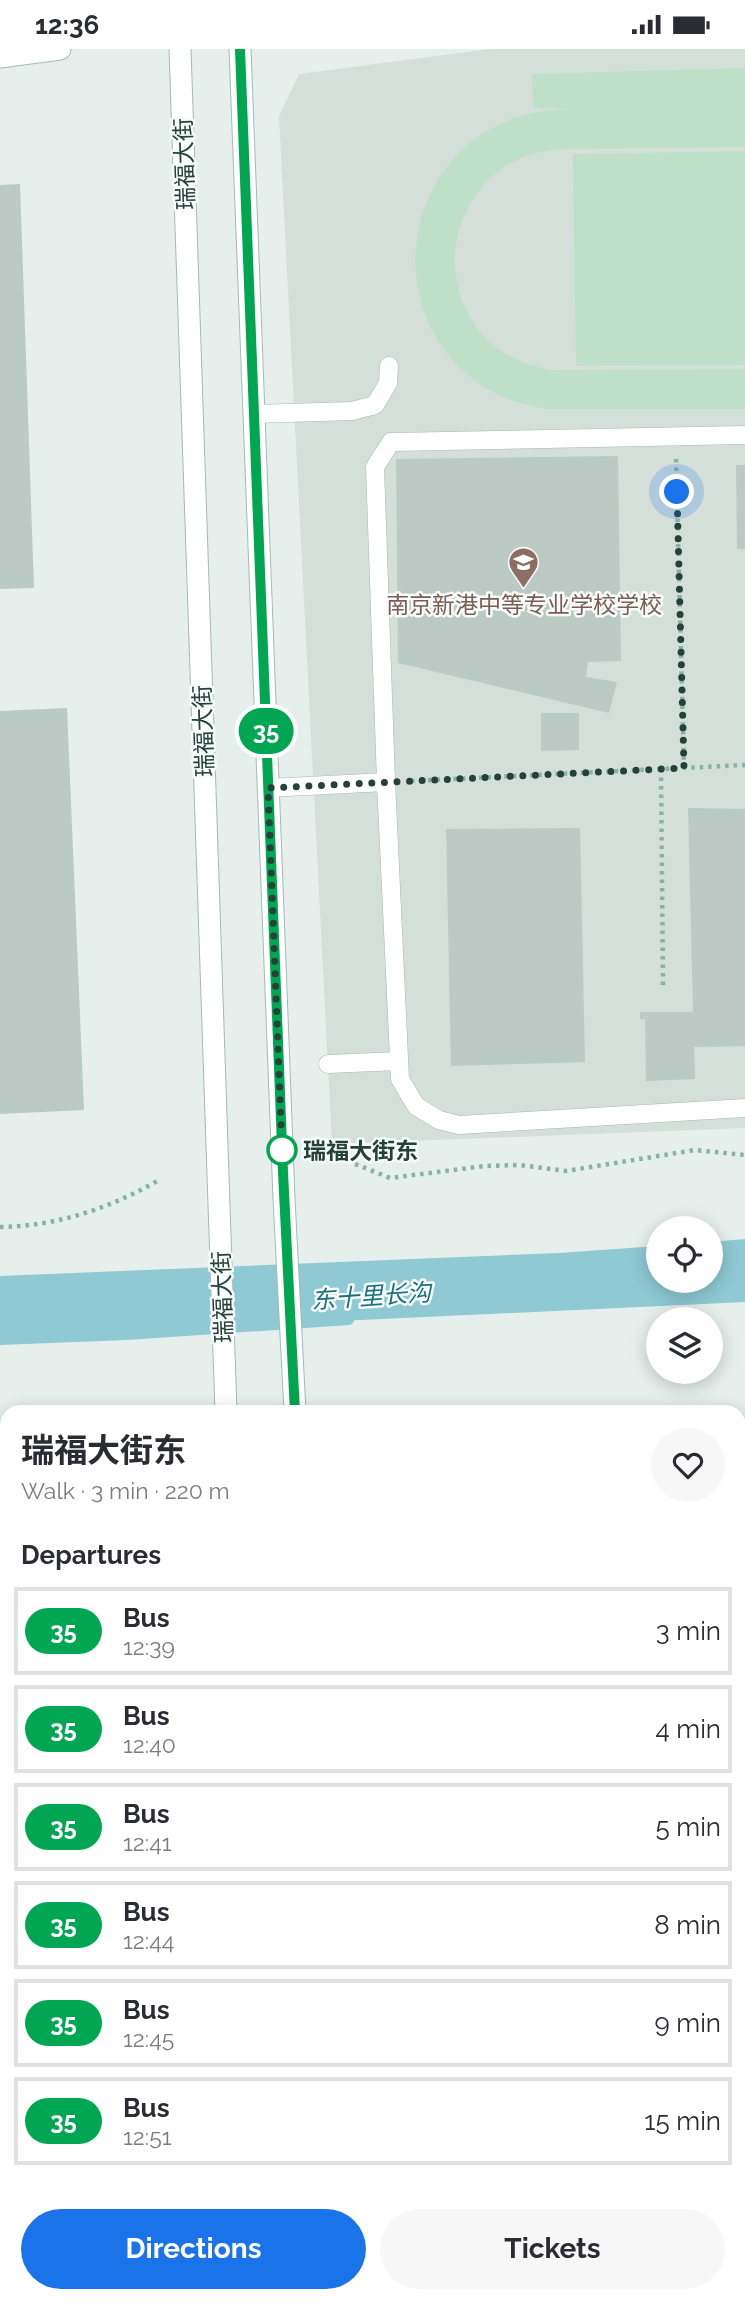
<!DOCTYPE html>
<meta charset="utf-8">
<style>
body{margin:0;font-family:Raleway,"Noto Sans SC",sans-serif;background:#f7f7f7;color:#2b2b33;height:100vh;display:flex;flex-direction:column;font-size:26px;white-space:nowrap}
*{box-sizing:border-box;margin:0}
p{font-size:23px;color:#7c7c81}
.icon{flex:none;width:38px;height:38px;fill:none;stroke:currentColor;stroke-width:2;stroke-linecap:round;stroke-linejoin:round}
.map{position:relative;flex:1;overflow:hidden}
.side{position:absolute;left:0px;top:1356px;width:746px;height:898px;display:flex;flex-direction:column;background:#fff;border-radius:21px 21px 0 0;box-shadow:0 4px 18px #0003}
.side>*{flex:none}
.badge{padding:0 14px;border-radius:23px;font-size:24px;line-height:46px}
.buttons{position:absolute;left:646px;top:1167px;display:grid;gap:14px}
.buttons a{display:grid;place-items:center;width:77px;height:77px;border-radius:50%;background:#fff;box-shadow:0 4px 18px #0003;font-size:35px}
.you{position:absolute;width:35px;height:35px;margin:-18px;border:5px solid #fff;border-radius:50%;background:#1a73e8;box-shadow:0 0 0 10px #1a73e833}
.map>.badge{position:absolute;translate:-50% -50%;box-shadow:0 0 0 4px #fff}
h2{padding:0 21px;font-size:26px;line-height:63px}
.round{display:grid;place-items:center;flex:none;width:74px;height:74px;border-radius:37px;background:#f7f7f7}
.summary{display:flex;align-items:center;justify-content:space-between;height:119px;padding:0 21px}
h1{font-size:33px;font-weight:700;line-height:52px}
.button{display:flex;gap:14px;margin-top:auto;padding:14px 21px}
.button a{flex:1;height:80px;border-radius:42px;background:#1a73e8;color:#fff;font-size:28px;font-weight:700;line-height:80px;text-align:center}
.button a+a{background:#f7f7f7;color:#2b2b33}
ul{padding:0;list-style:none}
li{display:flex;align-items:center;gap:21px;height:88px;margin:0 14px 10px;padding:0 7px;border:4px solid #e1e1e2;border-radius:0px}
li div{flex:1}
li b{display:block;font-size:26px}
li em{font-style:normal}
li .badge{min-width:77px;font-weight:700;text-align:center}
.status{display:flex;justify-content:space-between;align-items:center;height:49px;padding:0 35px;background:#fff;direction:ltr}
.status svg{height:19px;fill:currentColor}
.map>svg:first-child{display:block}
.built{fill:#d4dfda}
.green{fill:#bfe0c8}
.water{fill:#8ec9d4}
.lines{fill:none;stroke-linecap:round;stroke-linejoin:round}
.stream{stroke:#8ec9d4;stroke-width:10}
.building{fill:#bbcac4}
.lane-casing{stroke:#a8b8b2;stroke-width:19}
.secondary-casing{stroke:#a4bbb3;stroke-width:23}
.path{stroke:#86b3a5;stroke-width:4.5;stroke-dasharray:3.5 5;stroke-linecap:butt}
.lane{stroke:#fff;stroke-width:18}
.secondary{stroke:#fff;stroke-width:21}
.line-casing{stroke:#fff;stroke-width:16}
.line{stroke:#00a651;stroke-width:10}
.walk{stroke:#24423a;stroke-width:7;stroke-dasharray:0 12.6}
.stop-dot{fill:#fff;stroke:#00a651;stroke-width:3.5}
.labels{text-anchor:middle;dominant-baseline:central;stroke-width:5;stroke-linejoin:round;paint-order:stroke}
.street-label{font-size:23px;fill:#24423a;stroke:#f7fbf9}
.education-label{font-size:23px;fill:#785e54;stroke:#f7fbf9}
.stop-label{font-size:23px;font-weight:bold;fill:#24423a;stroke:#f7fbf9;text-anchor:start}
.water-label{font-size:24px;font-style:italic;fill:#1c6f80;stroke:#f7fbf9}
</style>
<div class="status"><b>12:36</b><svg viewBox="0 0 49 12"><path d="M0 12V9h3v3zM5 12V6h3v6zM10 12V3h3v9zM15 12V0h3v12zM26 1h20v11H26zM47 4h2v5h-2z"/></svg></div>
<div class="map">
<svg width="745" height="2253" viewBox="0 0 745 2253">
<rect width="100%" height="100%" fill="#e6efeb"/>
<path class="built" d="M490 0H745V1079L332 1095 279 67 299 25Z"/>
<path class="green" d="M745 19V98L568 100C553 101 540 102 526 107 501 116 480 136 468 159 440 210 458 279 510 307 523 314 536 318 550 321L745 320V360H547C520 355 496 348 474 331 379 259 404 105 517 68 534 62 552 61 570 60L533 59 532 25Z
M745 102V316L576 317 573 105Z
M745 1807V2253H169V2247H738V1810Z"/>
<path class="water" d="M745 1190V1253L0 1288V1227L559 1204 658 1197V1232H710L711 1193Z"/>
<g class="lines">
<path class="stream" d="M0 1291 126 1286 349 1271"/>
</g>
<path class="building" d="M20 135 34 539 0 540V136Z
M618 407 621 612 588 613 586 628 617 633 609 664 398 614 396 410Z
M736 416H745V500H737Z
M67 659 84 1061 0 1065V662Z
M541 664H579V701L541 702Z
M688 759 745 760V997L694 998 695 1030 646 1032 645 970H640V963H693Z
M580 779 585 1013 451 1017 446 780Z
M738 1619H741L745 1701V1734H738Z
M0 2154 7 2158V2247H25L22 2253H0Z"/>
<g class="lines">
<defs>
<path id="lane" d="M254 365 352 362 375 356 388 334 389 317
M745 386 391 393 375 418 386 733 400 1030 416 1057 439 1071 459 1076 745 1059
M268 739 386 733
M328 1015 399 1012
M0 1942 7 2055
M0 2075H7"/>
<path id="secondary" d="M180 0 226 1363
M240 0 284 1150 295 1363
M0 8 60 0
M738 1445H745
M0 1483 7 1482"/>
</defs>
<use href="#lane" class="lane-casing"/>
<use href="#secondary" class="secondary-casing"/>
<path class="path" d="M676 410 684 719
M661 720 663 940
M411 732 745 716
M355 1115 390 1129 485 1117 520 1116 566 1122 695 1101 745 1106
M0 1178C59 1177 110 1159 161 1130"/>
<use href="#lane" class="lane"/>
<use href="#secondary" class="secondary"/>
</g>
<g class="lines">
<defs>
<path id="line" d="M240 0 283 1123 295 1363"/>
</defs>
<use href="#line" class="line-casing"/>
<use href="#line" class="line"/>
<path class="walk" d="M282 1101 268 739 684 719 677 443"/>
</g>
<defs>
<symbol id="school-pin" viewBox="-11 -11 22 30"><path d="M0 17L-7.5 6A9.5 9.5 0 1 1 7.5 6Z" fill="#8d6e63" stroke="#f7fbf9"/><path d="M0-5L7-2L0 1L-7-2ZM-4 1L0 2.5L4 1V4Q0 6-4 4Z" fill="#fff"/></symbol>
</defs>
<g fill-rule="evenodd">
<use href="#school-pin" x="506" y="496" width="35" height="47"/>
</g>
<circle class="stop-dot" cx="282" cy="1101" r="14"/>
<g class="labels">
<g class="street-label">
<text transform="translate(184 115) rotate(-92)">瑞福大街</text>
<text transform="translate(203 682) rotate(-92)">瑞福大街</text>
<text transform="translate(222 1248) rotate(-92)">瑞福大街</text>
</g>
<g class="education-label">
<text x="524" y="555">南京新港中等专业学校学校</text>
</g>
<g class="stop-label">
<text x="303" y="1101">瑞福大街东</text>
</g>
<g class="water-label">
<text transform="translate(371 1247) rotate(-4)">东十里长沟</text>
</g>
</g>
</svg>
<div class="buttons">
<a><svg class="icon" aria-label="locate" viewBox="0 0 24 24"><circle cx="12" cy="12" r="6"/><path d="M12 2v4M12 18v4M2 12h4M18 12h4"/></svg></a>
<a><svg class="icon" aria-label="layers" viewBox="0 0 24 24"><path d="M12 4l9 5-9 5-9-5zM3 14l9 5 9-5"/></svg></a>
</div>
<div class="you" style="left:677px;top:443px"></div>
<b class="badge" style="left:266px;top:682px;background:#00a651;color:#fff">35</b>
<section class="side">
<div class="summary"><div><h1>瑞福大街东</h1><p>Walk · 3 min · 220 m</p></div><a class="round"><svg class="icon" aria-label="heart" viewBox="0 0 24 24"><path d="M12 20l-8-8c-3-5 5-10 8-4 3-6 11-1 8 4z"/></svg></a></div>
<h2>Departures</h2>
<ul>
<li><span class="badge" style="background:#00a651;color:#fff">35</span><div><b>Bus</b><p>12:39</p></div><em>3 min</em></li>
<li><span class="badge" style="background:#00a651;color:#fff">35</span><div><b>Bus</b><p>12:40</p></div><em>4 min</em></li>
<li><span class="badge" style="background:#00a651;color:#fff">35</span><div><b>Bus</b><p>12:41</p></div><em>5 min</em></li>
<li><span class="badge" style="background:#00a651;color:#fff">35</span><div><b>Bus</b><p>12:44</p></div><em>8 min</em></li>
<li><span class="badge" style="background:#00a651;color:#fff">35</span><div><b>Bus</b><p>12:45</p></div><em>9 min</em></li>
<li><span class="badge" style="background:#00a651;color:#fff">35</span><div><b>Bus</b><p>12:51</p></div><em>15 min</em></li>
</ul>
<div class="button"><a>Directions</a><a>Tickets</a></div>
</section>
</div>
